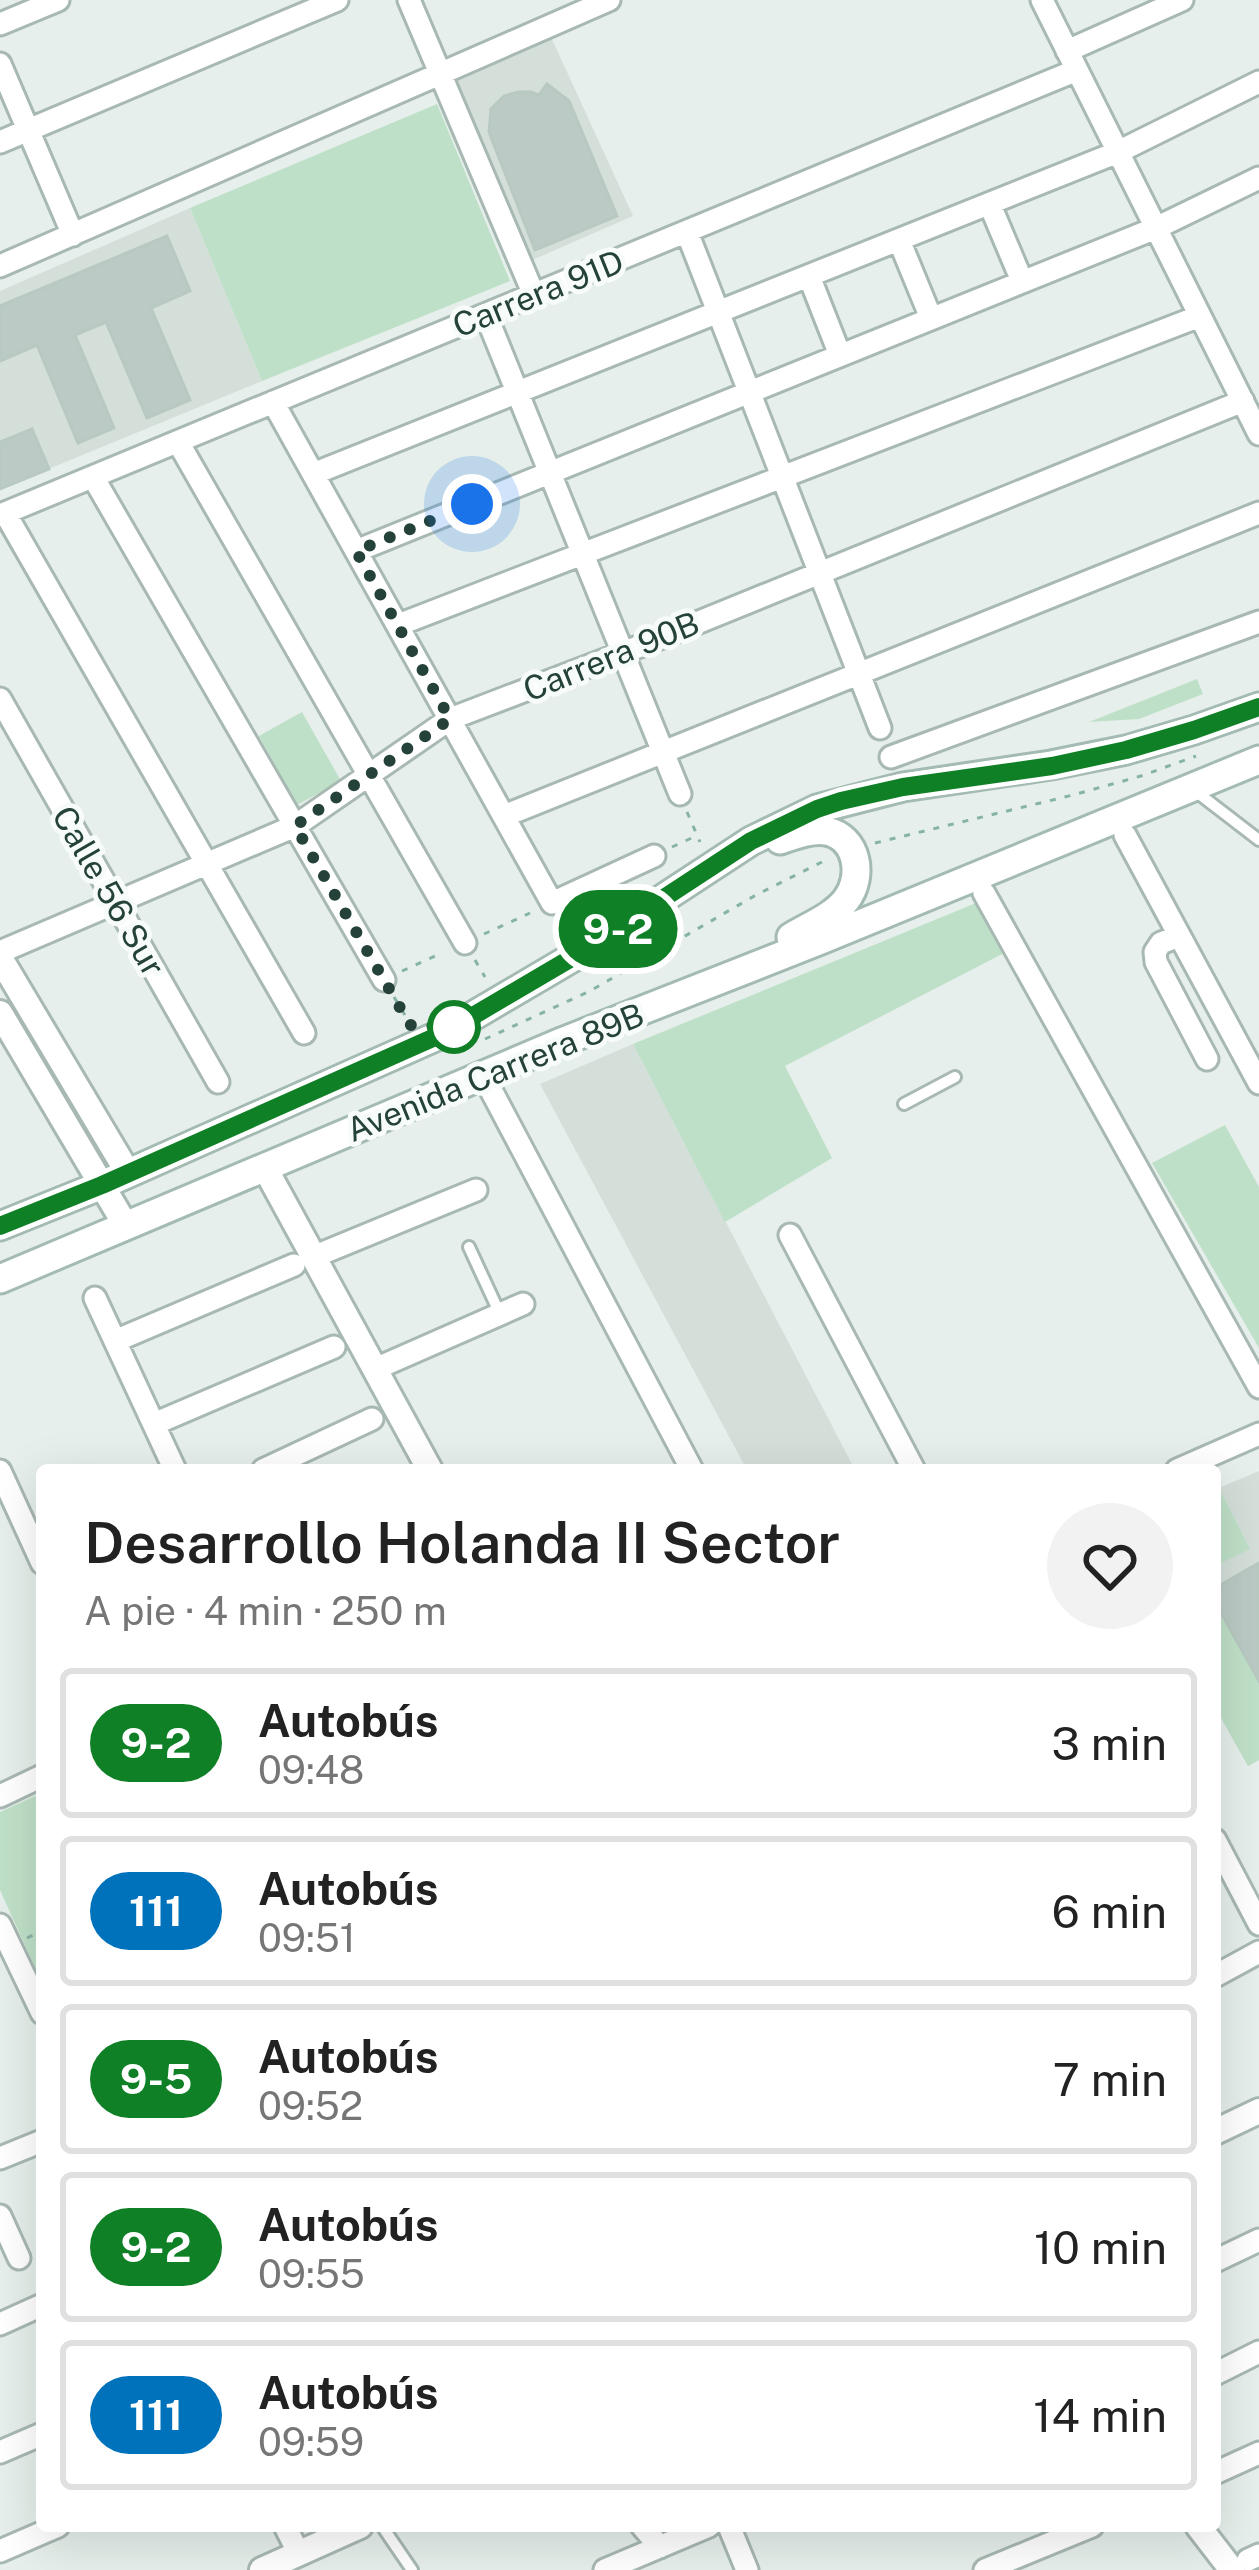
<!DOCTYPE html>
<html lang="es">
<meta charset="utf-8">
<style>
body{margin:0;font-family:"Public Sans",sans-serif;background:#f2f2f2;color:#222;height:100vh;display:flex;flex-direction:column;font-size:45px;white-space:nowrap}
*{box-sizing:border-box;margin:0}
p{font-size:39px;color:#767676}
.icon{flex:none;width:66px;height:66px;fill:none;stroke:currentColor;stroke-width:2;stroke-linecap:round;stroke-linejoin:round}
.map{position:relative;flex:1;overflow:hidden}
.side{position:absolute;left:36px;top:1464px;width:1185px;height:1068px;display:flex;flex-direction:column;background:#fff;border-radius:12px;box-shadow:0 12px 48px #0002}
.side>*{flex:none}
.badge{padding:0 24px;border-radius:39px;font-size:42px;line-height:78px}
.you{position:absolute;width:60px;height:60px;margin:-30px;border:9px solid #fff;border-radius:50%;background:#1a73e8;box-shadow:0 0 0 18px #1a73e833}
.map>.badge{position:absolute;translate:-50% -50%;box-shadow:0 0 0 6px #fff}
.round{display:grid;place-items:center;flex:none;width:126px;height:126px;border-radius:63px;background:#f2f2f2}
.headline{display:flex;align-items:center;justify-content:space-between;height:204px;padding:0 48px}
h1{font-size:57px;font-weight:600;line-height:90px}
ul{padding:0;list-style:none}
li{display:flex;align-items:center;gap:36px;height:150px;margin:0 24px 18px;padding:0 24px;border:6px solid #e0e0e0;border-radius:12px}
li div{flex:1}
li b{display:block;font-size:45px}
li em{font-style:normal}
li .badge{min-width:132px;font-weight:700;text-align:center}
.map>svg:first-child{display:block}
.built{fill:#d4dfda}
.green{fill:#bfe0c8}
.building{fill:#bbcac4;stroke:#b8c9c2;stroke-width:3}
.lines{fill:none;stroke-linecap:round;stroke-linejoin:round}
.service-casing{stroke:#a8b8b2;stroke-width:16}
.minor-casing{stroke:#a8b8b2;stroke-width:27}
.tertiary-casing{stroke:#a8b8b2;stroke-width:30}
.secondary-casing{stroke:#a4bbb3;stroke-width:33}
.path{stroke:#86b3a5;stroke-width:3;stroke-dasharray:6 9;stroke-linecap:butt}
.service{stroke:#fff;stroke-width:10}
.minor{stroke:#fff;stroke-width:21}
.tertiary{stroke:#fff;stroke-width:24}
.secondary{stroke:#fff;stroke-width:27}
.line-casing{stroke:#fff;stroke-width:27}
.line{stroke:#0f8026;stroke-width:18}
.walk{stroke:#24423a;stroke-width:12;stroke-dasharray:0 21.6}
.stop-dot{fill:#fff;stroke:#0f8026;stroke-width:6}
.labels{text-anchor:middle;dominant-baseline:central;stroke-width:10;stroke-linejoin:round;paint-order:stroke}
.street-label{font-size:33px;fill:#24423a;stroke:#f7fbf9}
</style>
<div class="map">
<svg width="1259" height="2570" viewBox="0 0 1259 2570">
<rect width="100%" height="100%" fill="#e6efeb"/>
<path class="built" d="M551 37 633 216 530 261 452 83Z
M190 208 262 381 0 489V291Z
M633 1044 855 1470H747L540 1084Z
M1259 1471V1760L1248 1766 1215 1707V1566L1249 1548 1219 1488Z"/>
<path class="green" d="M437 104 510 281 262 381 190 208Z
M1197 679 1203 694 1139 719 1089 722Z
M302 712 341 781 297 805 259 736Z
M976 903 1010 950 785 1066 832 1158 725 1222 633 1044Z
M1225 1125 1259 1187V1348L1152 1163Z
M1215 1480 1250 1549 1215 1566Z
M1215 1602 1259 1682V1760L1248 1766 1215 1707Z
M42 1793V1983L0 1890V1812Z"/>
<path class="building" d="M547 84 569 101 617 216 535 250 489 132 491 109 504 96 518 92H531L539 95Z
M167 236 190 291 151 308 190 400 147 418 106 322 75 335 114 428 78 443 37 345 0 361V306Z
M32 429 49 469 0 489V442Z
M1259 1563V1681L1215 1602V1588Z"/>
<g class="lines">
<defs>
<path id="service" d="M1194 790 1259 840
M904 1104 955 1077
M469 1247 500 1314
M382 2526 412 2570"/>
<path id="minor" d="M409 0 534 295
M1042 0 1259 434
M0 24 58 0
M1067 51 1182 0
M0 64 73 235
M0 142 337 0
M990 205 1022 281
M687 232 880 728
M899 240 931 318
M0 266 609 0
M809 276 840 355
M486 315 680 794
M273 402 552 903 654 856
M178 442 465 943
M313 474 1118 152 1259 82
M93 477 384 980
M5 513 304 1033
M0 515 1077 70
M356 551 1156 228 1259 178
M398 625 1200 316
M0 699 218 1082
M891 757 1259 622
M504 816 1259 513
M1125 835 1259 1083
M984 893 1259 1387
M1179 936 1161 943 1155 952 1156 962 1207 1059
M0 952 295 826 450 719 623 653 1243 401
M483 1075 692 1470
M790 1235 914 1470
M313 1257 476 1190
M95 1298 175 1470
M115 1341 294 1265
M375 1369 523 1304
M154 1424 334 1347
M263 1470 372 1419
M1177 1470 1259 1434
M0 1471 42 1563
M0 1796 42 1776
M1215 1840 1259 1924
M0 1925 42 2013
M1215 1976 1259 1952
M0 2158 42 2141
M0 2216 19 2258
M1215 2261 1259 2240
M0 2324 42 2305
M1215 2374 1259 2352
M0 2452 42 2434
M1215 2473 1259 2453
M285 2526 299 2554
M642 2526 660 2547
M729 2526 747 2570
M0 2551 58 2526
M1248 2560 1259 2555
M605 2570 709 2526
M985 2570 1092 2526"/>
<path id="tertiary" d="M0 958 128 1173
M0 1013 126 1226
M265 1168 430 1470
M1215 2132 1259 2111
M1198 2526 1232 2570
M262 2570 360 2526"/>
<path id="secondary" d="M780 840C795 835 811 829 826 831 858 837 864 877 846 900 833 917 809 926 791 937
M0 1226 102 1185 444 1033 580 953 751 841 817 809 903 787 1051 765 1126 750 1194 730 1259 707
M0 1279 564 1041 821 940 1259 760"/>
</defs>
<use href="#service" class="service-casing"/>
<use href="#minor" class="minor-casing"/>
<use href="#tertiary" class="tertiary-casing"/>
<use href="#secondary" class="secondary-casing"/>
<path class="path" d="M687 812 700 842
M875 843 1073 795 1141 776 1196 756
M672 847 696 836
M484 934 530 913
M475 960 485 977
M402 971 442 953
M394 997 408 1020
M485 1039 590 991 756 895 826 860
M27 1938 42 1931"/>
<use href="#service" class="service"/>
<use href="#minor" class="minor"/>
<use href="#tertiary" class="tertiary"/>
<use href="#secondary" class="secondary"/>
</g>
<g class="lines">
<defs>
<path id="line" d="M0 1226 102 1185 444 1033 580 953 751 841 817 809 841 801 903 787 1052 766 1126 750 1194 730 1259 707"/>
</defs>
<use href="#line" class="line-casing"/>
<use href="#line" class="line"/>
<path class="walk" d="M454 1027 410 1025 295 826 450 719 356 551 472 504"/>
</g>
<circle class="stop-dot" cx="454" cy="1027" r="24"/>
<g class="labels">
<g class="street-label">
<text transform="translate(538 293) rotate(-22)">Carrera 91D</text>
<text transform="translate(611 656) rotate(-22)">Carrera 90B</text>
<text transform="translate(109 891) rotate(60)">Calle 56 Sur</text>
<text transform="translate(495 1072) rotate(-22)">Avenida Carrera 89B</text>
</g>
</g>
</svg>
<div class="you" style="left:472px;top:504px"></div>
<b class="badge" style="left:618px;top:929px;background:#0f8026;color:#fff">9-2</b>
<section class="side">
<div class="headline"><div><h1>Desarrollo Holanda II Sector</h1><p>A pie · 4 min · 250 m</p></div><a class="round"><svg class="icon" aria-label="heart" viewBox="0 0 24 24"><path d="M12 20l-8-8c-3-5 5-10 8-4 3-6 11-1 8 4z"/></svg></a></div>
<ul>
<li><span class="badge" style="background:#0f8026;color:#fff">9-2</span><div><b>Autobús</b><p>09:48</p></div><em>3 min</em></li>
<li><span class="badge" style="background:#0072bc;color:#fff">111</span><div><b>Autobús</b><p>09:51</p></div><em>6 min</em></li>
<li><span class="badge" style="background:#0f8026;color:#fff">9-5</span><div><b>Autobús</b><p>09:52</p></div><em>7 min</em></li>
<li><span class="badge" style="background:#0f8026;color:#fff">9-2</span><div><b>Autobús</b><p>09:55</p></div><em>10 min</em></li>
<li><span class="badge" style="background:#0072bc;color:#fff">111</span><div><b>Autobús</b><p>09:59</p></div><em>14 min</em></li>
</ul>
</section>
</div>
